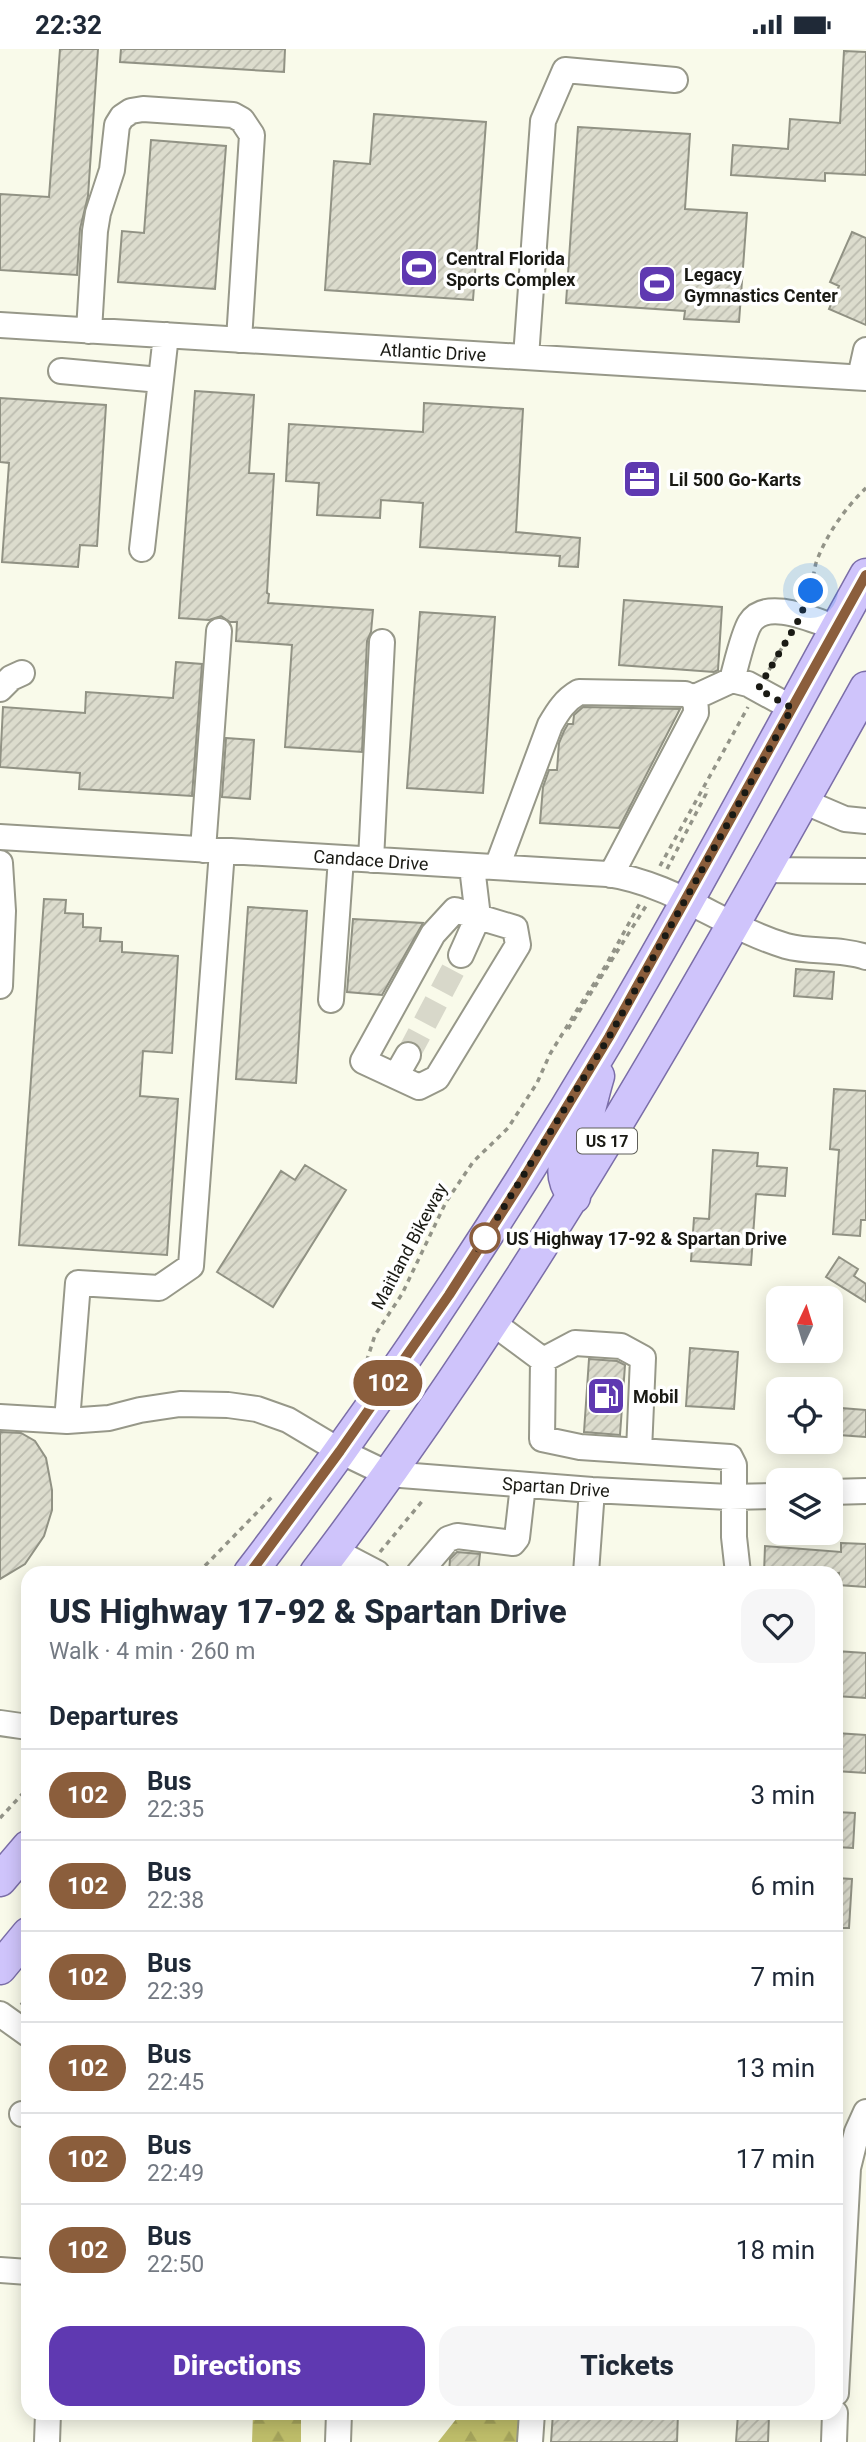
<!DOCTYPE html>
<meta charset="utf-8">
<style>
body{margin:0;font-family:Roboto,sans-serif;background:#f6f6f7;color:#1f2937;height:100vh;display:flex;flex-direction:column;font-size:26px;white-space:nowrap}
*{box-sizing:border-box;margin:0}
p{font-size:23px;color:#747a83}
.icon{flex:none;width:38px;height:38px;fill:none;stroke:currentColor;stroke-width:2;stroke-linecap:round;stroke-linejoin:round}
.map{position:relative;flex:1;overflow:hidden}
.sheet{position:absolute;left:21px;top:1517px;width:822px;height:854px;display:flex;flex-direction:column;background:#fff;border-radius:21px;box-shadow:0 4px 18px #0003}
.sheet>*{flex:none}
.badge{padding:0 14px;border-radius:23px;font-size:24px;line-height:46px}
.needle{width:46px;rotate:4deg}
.buttons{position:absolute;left:766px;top:1237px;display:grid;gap:14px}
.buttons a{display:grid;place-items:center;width:77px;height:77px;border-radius:14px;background:#fff;box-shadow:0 4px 18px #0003;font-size:35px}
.you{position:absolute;width:35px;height:35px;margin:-18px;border:5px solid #fff;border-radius:50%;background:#1a73e8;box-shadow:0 0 0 10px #1a73e833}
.map>.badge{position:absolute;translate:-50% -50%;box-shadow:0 0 0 4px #fff}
h2{padding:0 28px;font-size:26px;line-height:63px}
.round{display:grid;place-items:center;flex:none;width:74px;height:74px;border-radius:21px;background:#f6f6f7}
.summary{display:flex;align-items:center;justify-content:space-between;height:119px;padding:0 28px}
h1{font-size:33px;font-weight:800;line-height:52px}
.action{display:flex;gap:14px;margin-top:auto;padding:14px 28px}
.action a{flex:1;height:80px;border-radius:21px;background:#5f39b1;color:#fff;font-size:28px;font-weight:800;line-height:80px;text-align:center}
.action a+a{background:#f6f6f7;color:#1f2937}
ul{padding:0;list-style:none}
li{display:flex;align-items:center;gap:21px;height:91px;padding:0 28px;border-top:2px solid #e0e1e3}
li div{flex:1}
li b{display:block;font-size:26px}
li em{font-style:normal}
li .badge{min-width:77px;font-weight:700;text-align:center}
.status{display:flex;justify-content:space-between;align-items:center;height:49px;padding:0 35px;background:#fff;direction:ltr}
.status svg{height:19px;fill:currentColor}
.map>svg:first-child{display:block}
.forest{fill:url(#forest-firs)}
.building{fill:url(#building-hatch);stroke:#919284;stroke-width:2}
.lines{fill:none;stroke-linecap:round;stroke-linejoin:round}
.minor-tunnel{stroke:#d8d8ca;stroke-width:24;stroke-dasharray:24 12;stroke-linecap:butt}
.minor-casing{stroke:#979889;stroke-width:28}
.major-casing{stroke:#7b6ea8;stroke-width:35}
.path{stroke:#939488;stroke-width:3.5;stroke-dasharray:5 5;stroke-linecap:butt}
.minor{stroke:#fff;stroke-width:24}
.major{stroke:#cfc4fb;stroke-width:32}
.line-casing{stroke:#fff;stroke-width:16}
.line{stroke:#8b5e3c;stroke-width:10}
.walk{stroke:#1a1a14;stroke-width:7;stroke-dasharray:0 12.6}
.stop-dot{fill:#fff;stroke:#8b5e3c;stroke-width:3.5}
.labels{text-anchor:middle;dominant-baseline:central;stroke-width:7;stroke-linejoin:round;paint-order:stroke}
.shield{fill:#fff;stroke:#5f5f5a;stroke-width:2}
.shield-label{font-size:16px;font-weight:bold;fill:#1a1a14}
.poi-label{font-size:18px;font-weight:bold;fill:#1a1a14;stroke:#fff;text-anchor:start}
.street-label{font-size:18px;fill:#1a1a14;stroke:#fff}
.stop-label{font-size:18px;font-weight:bold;fill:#1a1a14;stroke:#fff;text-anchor:start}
</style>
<div class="status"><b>22:32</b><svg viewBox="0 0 49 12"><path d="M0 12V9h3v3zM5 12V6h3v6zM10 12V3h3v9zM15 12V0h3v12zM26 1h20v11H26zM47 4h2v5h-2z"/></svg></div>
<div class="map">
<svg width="866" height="2393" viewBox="0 0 866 2393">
<defs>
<pattern id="forest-firs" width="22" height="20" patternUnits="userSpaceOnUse" patternTransform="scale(1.75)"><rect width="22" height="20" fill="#bfbe6a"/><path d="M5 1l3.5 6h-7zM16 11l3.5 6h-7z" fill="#a4a35b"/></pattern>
<pattern id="building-hatch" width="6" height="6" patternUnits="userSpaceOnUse" patternTransform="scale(1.75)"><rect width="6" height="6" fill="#dcdccd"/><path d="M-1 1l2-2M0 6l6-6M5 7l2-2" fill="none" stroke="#bcbcaf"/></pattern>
</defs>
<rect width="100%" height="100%" fill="#f9faea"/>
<path class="forest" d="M253 2364H301V2393H252Z
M461 2364H522L520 2393H438Z"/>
<path class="building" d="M60 0H98L88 147 80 180 77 226 0 221V145L49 148Z
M121 0H285L284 23 120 13Z
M844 2 866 3V126L825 124V132L731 126 733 96 788 100 790 70 840 74Z
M374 65 486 73 473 251 325 241 334 112 370 115Z
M578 78 690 85 685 160 747 164 739 273 684 270 685 262 566 254Z
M151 91 226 97 215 240 118 233 122 182 144 184Z
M852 183 866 189V276L829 260 839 237 830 233Z
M195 342 254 346 249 424 274 425 267 544 269 545 268 554 373 561 371 583 367 592 362 703 285 698 292 596 236 592 237 573H230L221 567 209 571 179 569Z
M0 349 106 356 97 497 80 496 78 518 2 513 9 414 0 413Z
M424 354 523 360 516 483 580 489 578 518 559 517 560 507 420 498 423 454 381 451 380 469 317 466 319 434 286 432 289 375 423 383Z
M624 551 722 558 718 621 714 623 619 616Z
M420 563 495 568 483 744 407 739Z
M176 613 202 615 192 747 79 740 80 724 0 718 3 658 85 664 86 643 173 649Z
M583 658 680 660 619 779 540 774 543 738 549 721H557L559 694 564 682 568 675H573L574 666Z
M226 689 254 691 250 750 222 748Z
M44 850 66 851 65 864 83 865V878L101 879 100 892 122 893V903L178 907 172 1004 143 1002 140 1047 178 1050 167 1206 19 1196Z
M248 858 307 862 296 1034 236 1030Z
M353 870 423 874 382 946 347 943Z
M796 920 834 923 832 950 794 947Z
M834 1040 866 1042V1171H861L860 1187 833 1185 839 1101 830 1100Z
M713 1101 758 1104 757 1117 787 1119 785 1147 756 1145 751 1216 691 1212 694 1169 709 1170Z
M305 1116 346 1141 273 1258 217 1223 281 1122 295 1131Z
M839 1208 858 1220 854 1227 866 1235V1253L826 1228Z
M690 1299 738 1303 734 1360 686 1357Z
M589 1310 617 1312 625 1316 620 1386 584 1383Z
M841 1359 866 1361V1388L839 1386Z
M0 1383 21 1384 35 1392 46 1409 52 1441V1461L44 1487 25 1515 0 1530Z
M841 1494 866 1495V1538L838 1536 839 1524H764L765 1497 841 1503Z
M457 1503 480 1505 478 1524H449L450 1510Z
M836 1602 866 1604V1649L836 1647Z
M836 1684 866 1686V1724L836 1722Z
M836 1763 855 1764 853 1799 836 1798Z
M836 1829 852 1830 849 1879H836Z
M553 2364H678L677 2393H551Z
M738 2365 769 2367 768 2393H736Z"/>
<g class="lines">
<path class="minor-tunnel" d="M408 1006 461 906"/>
<defs>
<path id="minor" d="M0 276 866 329
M89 282 95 182 98 164 112 121 117 76 122 68 131 62 143 60 233 66 242 71 252 86 239 291
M526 308 543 72 565 21 675 31
M61 322 160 331
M860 328 866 301
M142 500 166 286
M732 631C736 617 743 585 750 574 766 548 815 572 837 579
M0 640 11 629 22 624
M693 649 732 631 748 635 792 659
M803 752 845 770 866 772
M0 788 607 825C675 835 723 878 786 897 811 904 839 899 866 908
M203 801 219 582
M371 811 382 593
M0 814 3 862 0 937
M497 818 550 676C558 662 565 651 579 643L685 645C695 649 696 653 696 664L611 826
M764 821 866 822
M455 861 515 879 518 896 437 1029 419 1038 363 1012 433 885Z
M461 906 478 868 472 818
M331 951 341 809
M396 1027 408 1006
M493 1274 543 1311 542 1390 580 1398 730 1408 734 1416V1488L738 1524
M543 1311 575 1294 621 1297 643 1309 639 1402
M0 1368 67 1372 109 1369 140 1361 180 1355 228 1356 257 1360 288 1371 340 1402 388 1425 592 1441 729 1448 779 1447
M67 1372 78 1234 159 1239 191 1217 222 802
M831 1443 866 1442
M333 1501 377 1524
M419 1524 448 1490 457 1487 513 1494 517 1489 523 1436
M586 1524 592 1441
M0 1674 28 1678
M0 1965 28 1985
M22 2065H28
M0 2221 28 2223
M836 2344 848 2119 857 2083 866 2063
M47 2393 48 2364
M338 2393 339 2364
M530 2393 532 2364
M834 2393 835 2364"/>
<path id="major" d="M574 1148C552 1117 573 1105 584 1076 590 1060 593 1043 598 1027
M250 1524C380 1354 498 1175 608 990 698 838 780 681 866 526
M316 1524C528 1245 696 944 866 639
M0 1831 28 1798
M0 1919 28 1885"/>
</defs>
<use href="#minor" class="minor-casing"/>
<use href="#major" class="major-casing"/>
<path class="path" d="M809 547C813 536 813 525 816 514 826 486 845 459 866 439
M769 621 790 585
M660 817 748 658
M667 820 706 745 707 739
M568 980 646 857
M352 1338 366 1314 375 1286 402 1245 446 1153 473 1113 508 1079 537 1034 550 1005 577 961 606 916 640 854
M380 1503 424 1450
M198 1524 272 1448
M0 1769 28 1739
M21 1956 28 1948"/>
<use href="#minor" class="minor"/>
<use href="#major" class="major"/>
</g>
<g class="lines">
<defs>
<path id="line" d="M250 1524 340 1402 449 1246 522 1132 609 988 866 526"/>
</defs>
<use href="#line" class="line-casing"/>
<use href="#line" class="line"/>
<path class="walk" d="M485 1189 478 1200 609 988 792 659 758 640 797 574 811 542"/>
</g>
<defs>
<symbol id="stadium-square" viewBox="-11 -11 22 22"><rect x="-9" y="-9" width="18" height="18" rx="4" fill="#5f39b1" stroke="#fff"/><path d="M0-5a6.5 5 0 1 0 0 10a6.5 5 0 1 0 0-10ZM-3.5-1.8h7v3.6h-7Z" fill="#fff"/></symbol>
<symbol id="office-square" viewBox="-11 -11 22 22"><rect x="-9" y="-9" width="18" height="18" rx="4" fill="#5f39b1" stroke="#fff"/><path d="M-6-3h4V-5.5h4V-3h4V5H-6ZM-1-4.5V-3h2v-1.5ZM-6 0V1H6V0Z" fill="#fff"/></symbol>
<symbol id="fuel-square" viewBox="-11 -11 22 22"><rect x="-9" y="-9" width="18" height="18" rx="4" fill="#5f39b1" stroke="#fff"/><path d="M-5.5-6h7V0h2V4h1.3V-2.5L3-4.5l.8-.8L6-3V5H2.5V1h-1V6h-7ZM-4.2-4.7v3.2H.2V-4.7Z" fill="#fff"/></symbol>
</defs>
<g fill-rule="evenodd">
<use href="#stadium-square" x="397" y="197" width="44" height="44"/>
<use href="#stadium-square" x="635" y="213" width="44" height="44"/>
<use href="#office-square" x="620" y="408" width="44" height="44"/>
<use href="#fuel-square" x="584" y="1325" width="44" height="44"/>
</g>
<circle class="stop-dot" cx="485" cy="1189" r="14"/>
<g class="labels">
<rect class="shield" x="577" y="1079.5" width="60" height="25" rx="5"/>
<g class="shield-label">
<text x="607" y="1092">US 17</text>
</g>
<g class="poi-label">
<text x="446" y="209">Central Florida<tspan x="446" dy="21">Sports Complex</tspan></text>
<text x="684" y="225">Legacy<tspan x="684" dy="21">Gymnastics Center</tspan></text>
<text x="669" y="430">Lil 500 Go-Karts</text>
<text x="633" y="1347">Mobil</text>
</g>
<g class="street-label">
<text transform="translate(433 303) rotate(3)">Atlantic Drive</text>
<text transform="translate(371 811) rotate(4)">Candace Drive</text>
<text transform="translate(409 1197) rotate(-62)">Maitland Bikeway</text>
<text transform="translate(556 1438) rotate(4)">Spartan Drive</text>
</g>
<g class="stop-label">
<text x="506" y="1189">US Highway 17-92 &amp; Spartan Drive</text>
</g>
</g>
</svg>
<div class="buttons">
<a><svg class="needle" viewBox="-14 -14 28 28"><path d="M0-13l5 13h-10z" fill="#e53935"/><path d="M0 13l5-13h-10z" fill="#747a83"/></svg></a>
<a><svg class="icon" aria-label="locate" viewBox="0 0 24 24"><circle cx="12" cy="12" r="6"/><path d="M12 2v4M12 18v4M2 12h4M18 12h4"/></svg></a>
<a><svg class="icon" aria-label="layers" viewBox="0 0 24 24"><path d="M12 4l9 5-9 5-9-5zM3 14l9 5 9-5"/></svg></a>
</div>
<div class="you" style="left:811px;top:542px"></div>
<b class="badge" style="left:388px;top:1334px;background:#8b5e3c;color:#fff">102</b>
<section class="sheet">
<div class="summary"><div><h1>US Highway 17-92 &amp; Spartan Drive</h1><p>Walk · 4 min · 260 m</p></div><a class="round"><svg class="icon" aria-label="heart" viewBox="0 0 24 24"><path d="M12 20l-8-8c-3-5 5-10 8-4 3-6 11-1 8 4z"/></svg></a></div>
<h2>Departures</h2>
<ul>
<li><span class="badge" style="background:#8b5e3c;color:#fff">102</span><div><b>Bus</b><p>22:35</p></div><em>3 min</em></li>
<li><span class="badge" style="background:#8b5e3c;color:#fff">102</span><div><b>Bus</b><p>22:38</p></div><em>6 min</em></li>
<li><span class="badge" style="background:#8b5e3c;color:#fff">102</span><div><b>Bus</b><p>22:39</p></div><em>7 min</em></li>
<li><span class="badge" style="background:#8b5e3c;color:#fff">102</span><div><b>Bus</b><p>22:45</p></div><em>13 min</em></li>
<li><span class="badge" style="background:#8b5e3c;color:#fff">102</span><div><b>Bus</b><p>22:49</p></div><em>17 min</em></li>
<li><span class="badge" style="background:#8b5e3c;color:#fff">102</span><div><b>Bus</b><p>22:50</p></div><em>18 min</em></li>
</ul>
<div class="action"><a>Directions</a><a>Tickets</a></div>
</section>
</div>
